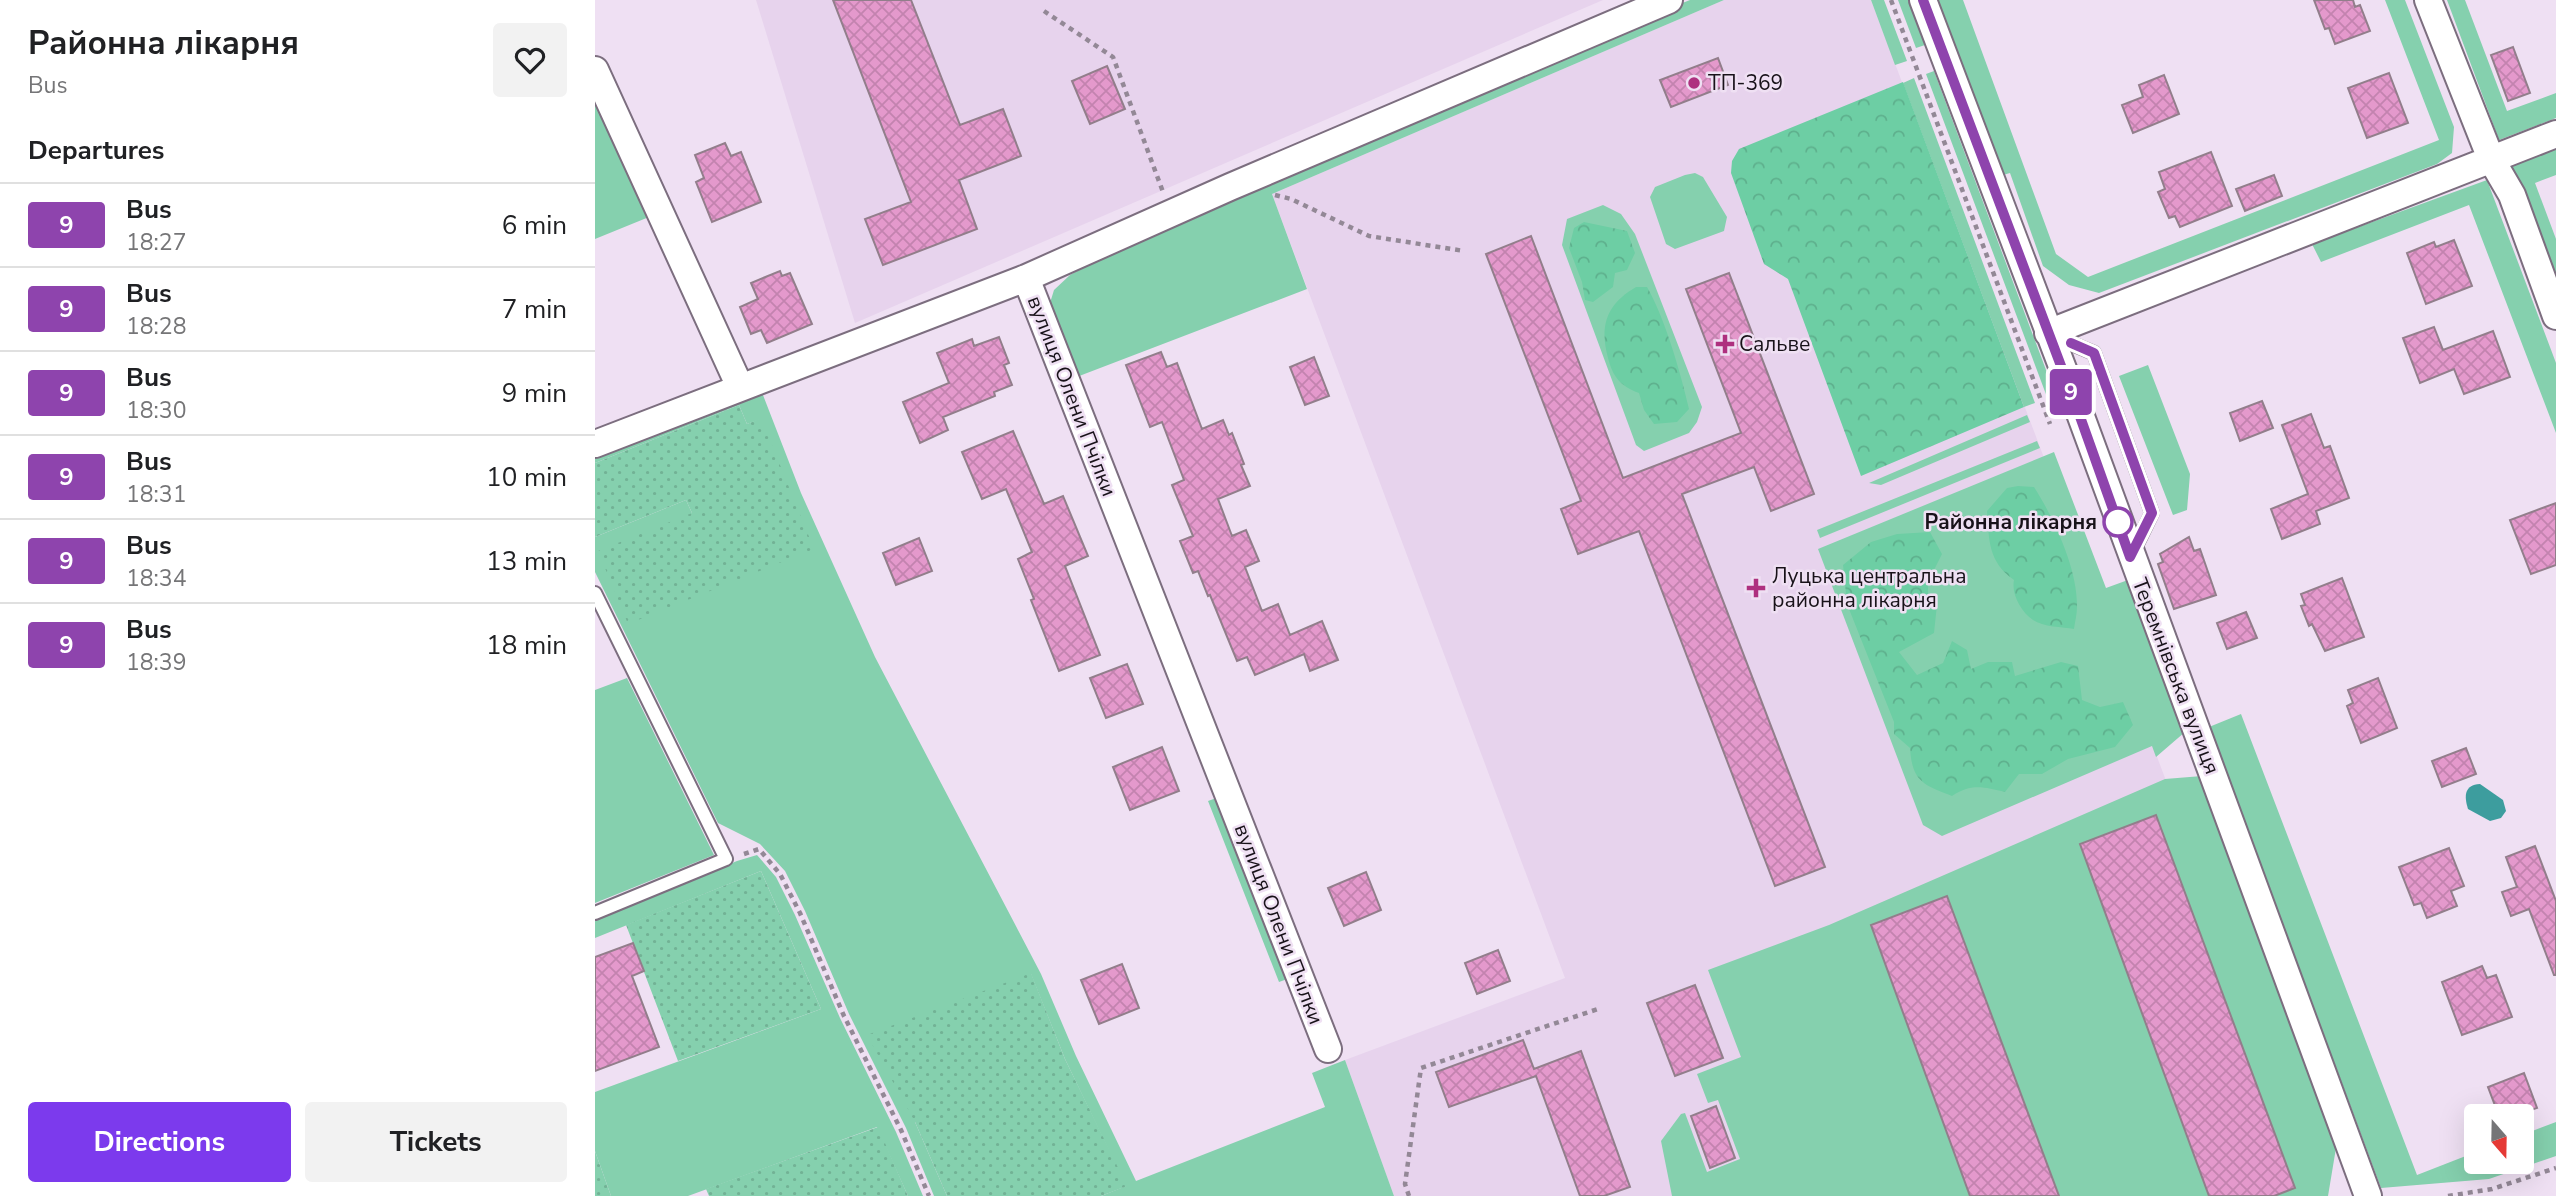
<!DOCTYPE html>
<meta charset="utf-8">
<style>
body{margin:0;font-family:"Nunito Sans",sans-serif;background:#f2f2f2;color:#202124;height:100vh;display:flex;flex-direction:column;font-size:26px;white-space:nowrap}
*{box-sizing:border-box;margin:0}
p{font-size:23px;color:#757577}
.icon{flex:none;width:38px;height:38px;fill:none;stroke:currentColor;stroke-width:2;stroke-linecap:round;stroke-linejoin:round}
.map{position:relative;flex:1;overflow:hidden}
.panel{display:flex;flex-direction:column;background:#fff;width:595px}
.panel>*{flex:none}
.badge{padding:0 14px;border-radius:5px;font-size:24px;line-height:46px}
.needle{width:46px;rotate:160deg}
.tools{position:absolute;left:1869px;top:1104px;display:grid;gap:14px}
.tools a{display:grid;place-items:center;width:70px;height:70px;border-radius:7px;background:#fff;box-shadow:0 7px 28px #0002;font-size:35px}
.map>.badge{position:absolute;translate:-50% -50%;box-shadow:0 0 0 4px #fff}
h2{padding:0 28px;font-size:26px;line-height:63px}
.round{display:grid;place-items:center;flex:none;width:74px;height:74px;border-radius:7px;background:#f2f2f2}
.overview{display:flex;align-items:center;justify-content:space-between;height:119px;padding:0 28px}
h1{font-size:33px;font-weight:700;line-height:52px}
.cta{display:flex;gap:14px;margin-top:auto;padding:14px 28px}
.cta a{flex:1;height:80px;border-radius:7px;background:#7c3aed;color:#fff;font-size:28px;font-weight:700;line-height:80px;text-align:center}
.cta a+a{background:#f2f2f2;color:#202124}
ul{padding:0;list-style:none}
li{display:flex;align-items:center;gap:21px;height:84px;padding:0 28px;border-top:2px solid #e0e0e0}
li div{flex:1}
li b{display:block;font-size:26px}
li em{font-style:normal}
li .badge{min-width:77px;font-weight:700;text-align:center}
main{display:flex;flex:1;min-height:0}
.map>svg:first-child{display:block}
.built{fill:#e7d3ed}
.grass{fill:#85d0ae}
.forest{fill:url(#forest-crowns)}
.park{fill:url(#park-dots)}
.water{fill:#3d9d9e}
.building{fill:url(#building-cross-hatch);stroke:#927e8b;stroke-width:2}
.lines{fill:none;stroke-linecap:round;stroke-linejoin:round}
.lane-casing{stroke:#7c6e7f;stroke-width:16}
.street-casing{stroke:#7c6e7f;stroke-width:30}
.path{stroke:#938896;stroke-width:4.5;stroke-dasharray:5 5;stroke-linecap:butt}
.lane{stroke:#fff;stroke-width:12}
.street{stroke:#fff;stroke-width:26}
.line-casing{stroke:#fff;stroke-width:16}
.line{stroke:#8e44ad;stroke-width:10}
.poi-dot{fill:#ae307f;stroke:#efe0f3;stroke-width:2.5}
.stop-dot{fill:#fff;stroke:#8e44ad;stroke-width:3.5}
.labels{text-anchor:middle;dominant-baseline:central;stroke-width:5;stroke-linejoin:round;paint-order:stroke}
.poi-label{font-size:21px;fill:#181219;stroke:#efe0f3;text-anchor:start}
.street-label{font-size:21px;fill:#181219;stroke:#efe0f3}
.stop-label{font-size:21px;font-weight:bold;fill:#181219;stroke:#efe0f3;text-anchor:end}
</style>
<main>
<section class="panel">
<div class="overview"><div><h1>Районна лікарня</h1><p>Bus</p></div><a class="round"><svg class="icon" aria-label="heart" viewBox="0 0 24 24"><path d="M12 20l-8-8c-3-5 5-10 8-4 3-6 11-1 8 4z"/></svg></a></div>
<h2>Departures</h2>
<ul>
<li><span class="badge" style="background:#8e44ad;color:#fff">9</span><div><b>Bus</b><p>18:27</p></div><em>6 min</em></li>
<li><span class="badge" style="background:#8e44ad;color:#fff">9</span><div><b>Bus</b><p>18:28</p></div><em>7 min</em></li>
<li><span class="badge" style="background:#8e44ad;color:#fff">9</span><div><b>Bus</b><p>18:30</p></div><em>9 min</em></li>
<li><span class="badge" style="background:#8e44ad;color:#fff">9</span><div><b>Bus</b><p>18:31</p></div><em>10 min</em></li>
<li><span class="badge" style="background:#8e44ad;color:#fff">9</span><div><b>Bus</b><p>18:34</p></div><em>13 min</em></li>
<li><span class="badge" style="background:#8e44ad;color:#fff">9</span><div><b>Bus</b><p>18:39</p></div><em>18 min</em></li>
</ul>
<div class="cta"><a>Directions</a><a>Tickets</a></div>
</section>
<div class="map">
<svg width="1961" height="1196" viewBox="0 0 1961 1196">
<defs>
<pattern id="forest-crowns" width="20" height="18" patternUnits="userSpaceOnUse" patternTransform="scale(1.75)"><rect width="20" height="18" fill="#6dcea4"/><path d="M2 6a3 3 0 1 1 6 0M12 15a3 3 0 1 1 6 0" fill="none" stroke="#5eb08d"/></pattern>
<pattern id="park-dots" width="8" height="8" patternUnits="userSpaceOnUse" patternTransform="scale(1.75)"><rect width="8" height="8" fill="#85d0ae"/><path d="M2 2h.1M6 6h.1" fill="none" stroke="#72b295" stroke-width="1.8" stroke-linecap="round"/></pattern>
<pattern id="building-cross-hatch" width="8" height="8" patternUnits="userSpaceOnUse" patternTransform="scale(1.75)"><rect width="8" height="8" fill="#e499cc"/><path d="M0 0l8 8M0 8l8-8" fill="none" stroke="#c383af"/></pattern>
</defs>
<rect width="100%" height="100%" fill="#efe0f3"/>
<path class="built" d="M161 0H1008L260 323Z
M1129 0H1276L1728 1196H799L750 1060 970 978 677 194Z"/>
<path class="grass" d="M1095 0H1129L677 194 712 289 479 378 455 303 459 290 475 275 556 232 1040 22Z
M1276 0H1289L1312 61 1300 65Z
M1303 0H1313L1330 45 1321 48Z
M1343 0H1368L1461 254 1493 277 1844 140 1790 0H1810L1859 127 1857 153 1842 164 1504 293 1474 285 1448 266 1415 173 1408 175Z
M1852 0H1870L1912 111 1961 93V118L1904 140Z
M1339 71 1460 394 1452 397 1331 74Z
M1319 78 1440 403 1429 407 1308 83Z
M0 100 54 217 0 239Z
M1961 149V175L1940 183 1961 239V284L1916 166Z
M1100 173 1108 177 1132 217 1129 231 1080 249 1071 244 1055 197 1060 187 1090 175Z
M1892 180 1961 363V433L1874 205 1726 262 1717 244Z
M1008 205 1026 214 1040 234 1107 407 1102 422 1094 433 1049 451 1041 445 967 245 972 219Z
M1553 365 1595 474 1592 510 1578 515 1524 376Z
M166 390 206 493 280 657 446 974 481 1056 541 1181 730 1107 717 1073 750 1060 799 1196H506L531 1186 470 1059 436 974 320 1122 352 1196H339L311 1128 254 1014 210 911 190 871 165 844 123 823 0 572V537L91 500 97 513 33 624 166 419 152 424 144 405 0 463V456Z
M1432 415 1435 422 1286 485 1274 483Z
M1442 441 1445 448 1225 538 1222 530Z
M1459 452 1511 588 1533 580 1590 732 1561 757 1557 746 1347 836 1328 825 1223 549Z
M32 678 119 855 0 903V690Z
M1646 714 1822 1175 1881 1152V1162H1927V1135L1961 1122V1156L1894 1179 1786 1188 1614 727Z
M1607 776 1742 1142 1733 1196H1077L1066 1141 1086 1114 1090 1113 1112 1172 1145 1159 1123 1100 1113 1103 1102 1074 1146 1057 1113 970 1234 925 1570 779Z
M627 796 698 977 684 982 613 801Z
M162 855 181 877 200 915 245 1018 301 1132 328 1196H313L282 1127 93 1196H16L0 1151V1092L226 1009 166 871 0 938V920L142 861Z"/>
<path class="forest" d="M1308 82 1429 407 1266 476 1193 279 1169 264 1136 173 1137 161 1144 149Z
M989 222 1032 231 1040 253 1032 270 1020 273 1018 287 998 302 990 300 987 282 974 248 979 228Z
M1041 287H1052C1070 318 1086 374 1094 409L1082 422 1059 424 1049 410 1044 393C1025 386 1018 377 1013 358 1004 325 1012 304 1041 287Z
M1423 486 1439 487C1459 518 1483 570 1482 607 1482 614 1480 622 1479 629 1467 627 1448 627 1438 620 1426 612 1416 594 1419 580 1393 562 1394 540 1392 511L1412 488Z
M1335 532 1347 554 1333 582V598L1342 605 1339 633 1304 652 1322 675 1348 663 1357 641 1372 650 1376 669 1393 662H1417L1420 676 1466 662 1483 666 1487 700 1505 707 1528 702 1538 725 1520 747 1473 759 1447 774H1424L1410 792C1389 787 1376 783 1357 796 1329 785 1317 782 1315 748L1299 734V722L1252 604 1248 565 1276 542 1302 534Z"/>
<path class="park" d="M144 405 152 424 166 418 219 549 33 624 3 551 97 513 91 500 0 537V463Z
M166 871 226 1009 83 1061 31 925Z
M436 973 470 1059 532 1186 506 1196H352L320 1122 272 1035Z
M283 1127 313 1196H114L111 1189Z
M0 1151 16 1196H0Z"/>
<path class="water" d="M1885 784 1908 800 1911 811 1906 818 1895 821 1873 809C1869 796 1869 785 1885 784Z"/>
<path class="building" d="M238 0H316L365 125 408 109 426 156 364 180 382 229 288 265 270 219 316 202Z
M1719 0H1758L1760 7 1765 5 1775 31 1740 44 1734 28 1730 29Z
M1918 47 1935 93 1913 101 1896 55Z
M1123 58 1133 85 1076 107 1065 80Z
M512 66 530 109 495 124 477 81Z
M1794 73 1813 123 1772 138 1753 88Z
M1569 75 1584 114 1538 133 1527 105 1548 97 1544 85Z
M130 143 136 156 146 152 166 202 117 222 101 182 109 178 100 155Z
M1616 152 1637 206 1585 227 1580 216 1574 218 1563 192 1570 189 1564 172Z
M1679 175 1687 196 1650 211 1641 189Z
M936 236 1028 478 1146 433 1091 289 1134 273 1219 494 1176 511 1159 467 1087 494 1230 867 1180 886 1044 531 983 554 966 509 986 501 891 254Z
M1859 240 1877 286 1831 304 1812 253 1839 242 1841 247Z
M185 271 187 276 195 273 217 324 172 343 166 330 156 334 145 307 163 299 156 283Z
M1839 327 1848 350 1898 331 1915 377 1869 394 1859 369 1825 383 1808 338Z
M404 337 414 363 409 365 417 385 399 392 400 396 348 417 353 430 325 443 308 402 354 383 342 353 377 339 379 346Z
M566 352 572 367 582 363 607 429 628 420 634 435 637 433 649 464 646 465 655 486 623 499 637 536 651 530 664 561 650 567 667 611 683 604 695 635 727 621 743 660 715 671 709 654 660 675 652 657 642 661 615 595 613 596 603 571 598 573 585 541 598 536 577 485 589 480 567 422 555 427 531 365Z
M719 357 734 396 710 405 695 367Z
M1667 401 1678 428 1645 441 1635 413Z
M1716 414 1729 448 1735 446 1754 498 1721 511 1725 524 1687 539 1676 509 1713 494 1687 425Z
M418 431 449 504 468 496 493 556 470 566 505 655 464 671 436 600 439 599 423 559 437 552 411 489 387 499 367 452Z
M1961 503V565L1936 574 1915 520Z
M1594 537 1599 551 1605 549 1621 595 1579 609 1563 564 1568 562 1565 554Z
M324 538 337 571 301 585 288 553Z
M1747 578 1769 637 1730 651 1717 624 1714 626 1706 606 1710 605 1706 594Z
M1651 612 1662 638 1632 649 1622 623Z
M532 664 548 704 511 718 495 678Z
M1783 678 1802 728 1766 743 1752 706 1758 703 1753 690Z
M567 747 584 791 535 810 518 767Z
M1871 748 1881 774 1847 787 1837 761Z
M1561 815 1700 1188 1679 1196H1614L1485 844Z
M1940 846 1961 901V975H1959L1934 909 1916 916 1907 892 1922 887 1911 857Z
M1854 848 1869 886 1856 891 1862 906 1832 918 1826 903 1819 905 1804 867Z
M771 872 786 910 749 926 733 888Z
M1352 896 1464 1196H1375L1276 925Z
M38 943 49 971 37 976 64 1047 0 1071V957Z
M903 950 915 981 882 994 870 963Z
M527 964 544 1008 504 1024 486 980Z
M1887 966 1892 978 1901 975 1917 1017 1867 1035 1847 982Z
M1100 985 1128 1058 1080 1076 1052 1003Z
M928 1040 939 1069 986 1051 1035 1187 1009 1196H985L941 1076 854 1107 841 1072Z
M1929 1073 1942 1108 1918 1116H1904L1893 1087Z
M1121 1106 1140 1158 1115 1168 1096 1116Z"/>
<g class="lines">
<defs>
<path id="lane" d="M1456 335 1499 353 1557 513 1539 550
M0 593 131 859 0 913"/>
<path id="street" d="M1328 0 1484 411 1773 1196
M1833 0 1896 159 1917 195 1961 316
M0 70 145 387
M431 278 733 1049
M1453 333 1961 134
M0 444 431 278 635 187 1074 0"/>
</defs>
<use href="#lane" class="lane-casing"/>
<use href="#street" class="street-casing"/>
<path class="path" d="M1296 0 1455 424
M449 11 518 57 568 192
M680 195 696 199 774 236 869 251
M149 854 164 849 185 874 205 913 249 1016 306 1130 334 1196
M814 1196 810 1184 826 1068 1006 1008
M1853 1196 1897 1189 1961 1168"/>
<use href="#lane" class="lane"/>
<use href="#street" class="street"/>
</g>
<g class="lines">
<defs>
<path id="line" d="M1328 0 1483 411 1535 557 1557 513 1499 353 1476 343"/>
</defs>
<use href="#line" class="line-casing"/>
<use href="#line" class="line"/>
</g>
<g class="poi-dot">
<circle cx="1099" cy="83" r="7"/>
<path d="M1126.5 333.5h7v7h7v7h-7v7h-7v-7h-7v-7h7z"/>
<path d="M1157.5 577.5h7v7h7v7h-7v7h-7v-7h-7v-7h7z"/>
</g>
<circle class="stop-dot" cx="1523" cy="522" r="14"/>
<g class="labels">
<g class="poi-label">
<text x="1113" y="83">ТП-369</text>
<text x="1144" y="344">Сальве</text>
<text x="1177" y="576">Луцька центральна<tspan x="1177" dy="24">районна лікарня</tspan></text>
</g>
<g class="street-label">
<text transform="translate(477 396) rotate(69)">вулиця Олени Пчілки</text>
<text transform="translate(1581 676) rotate(69)">Теремнівська вулиця</text>
<text transform="translate(684 924) rotate(69)">вулиця Олени Пчілки</text>
</g>
<g class="stop-label">
<text x="1502" y="522">Районна лікарня</text>
</g>
</g>
</svg>
<div class="tools">
<a><svg class="needle" viewBox="-14 -14 28 28"><path d="M0-13l5 13h-10z" fill="#e53935"/><path d="M0 13l5-13h-10z" fill="#757577"/></svg></a>
</div>
<b class="badge" style="left:1476px;top:392px;background:#8e44ad;color:#fff">9</b>
</div>
</main>
